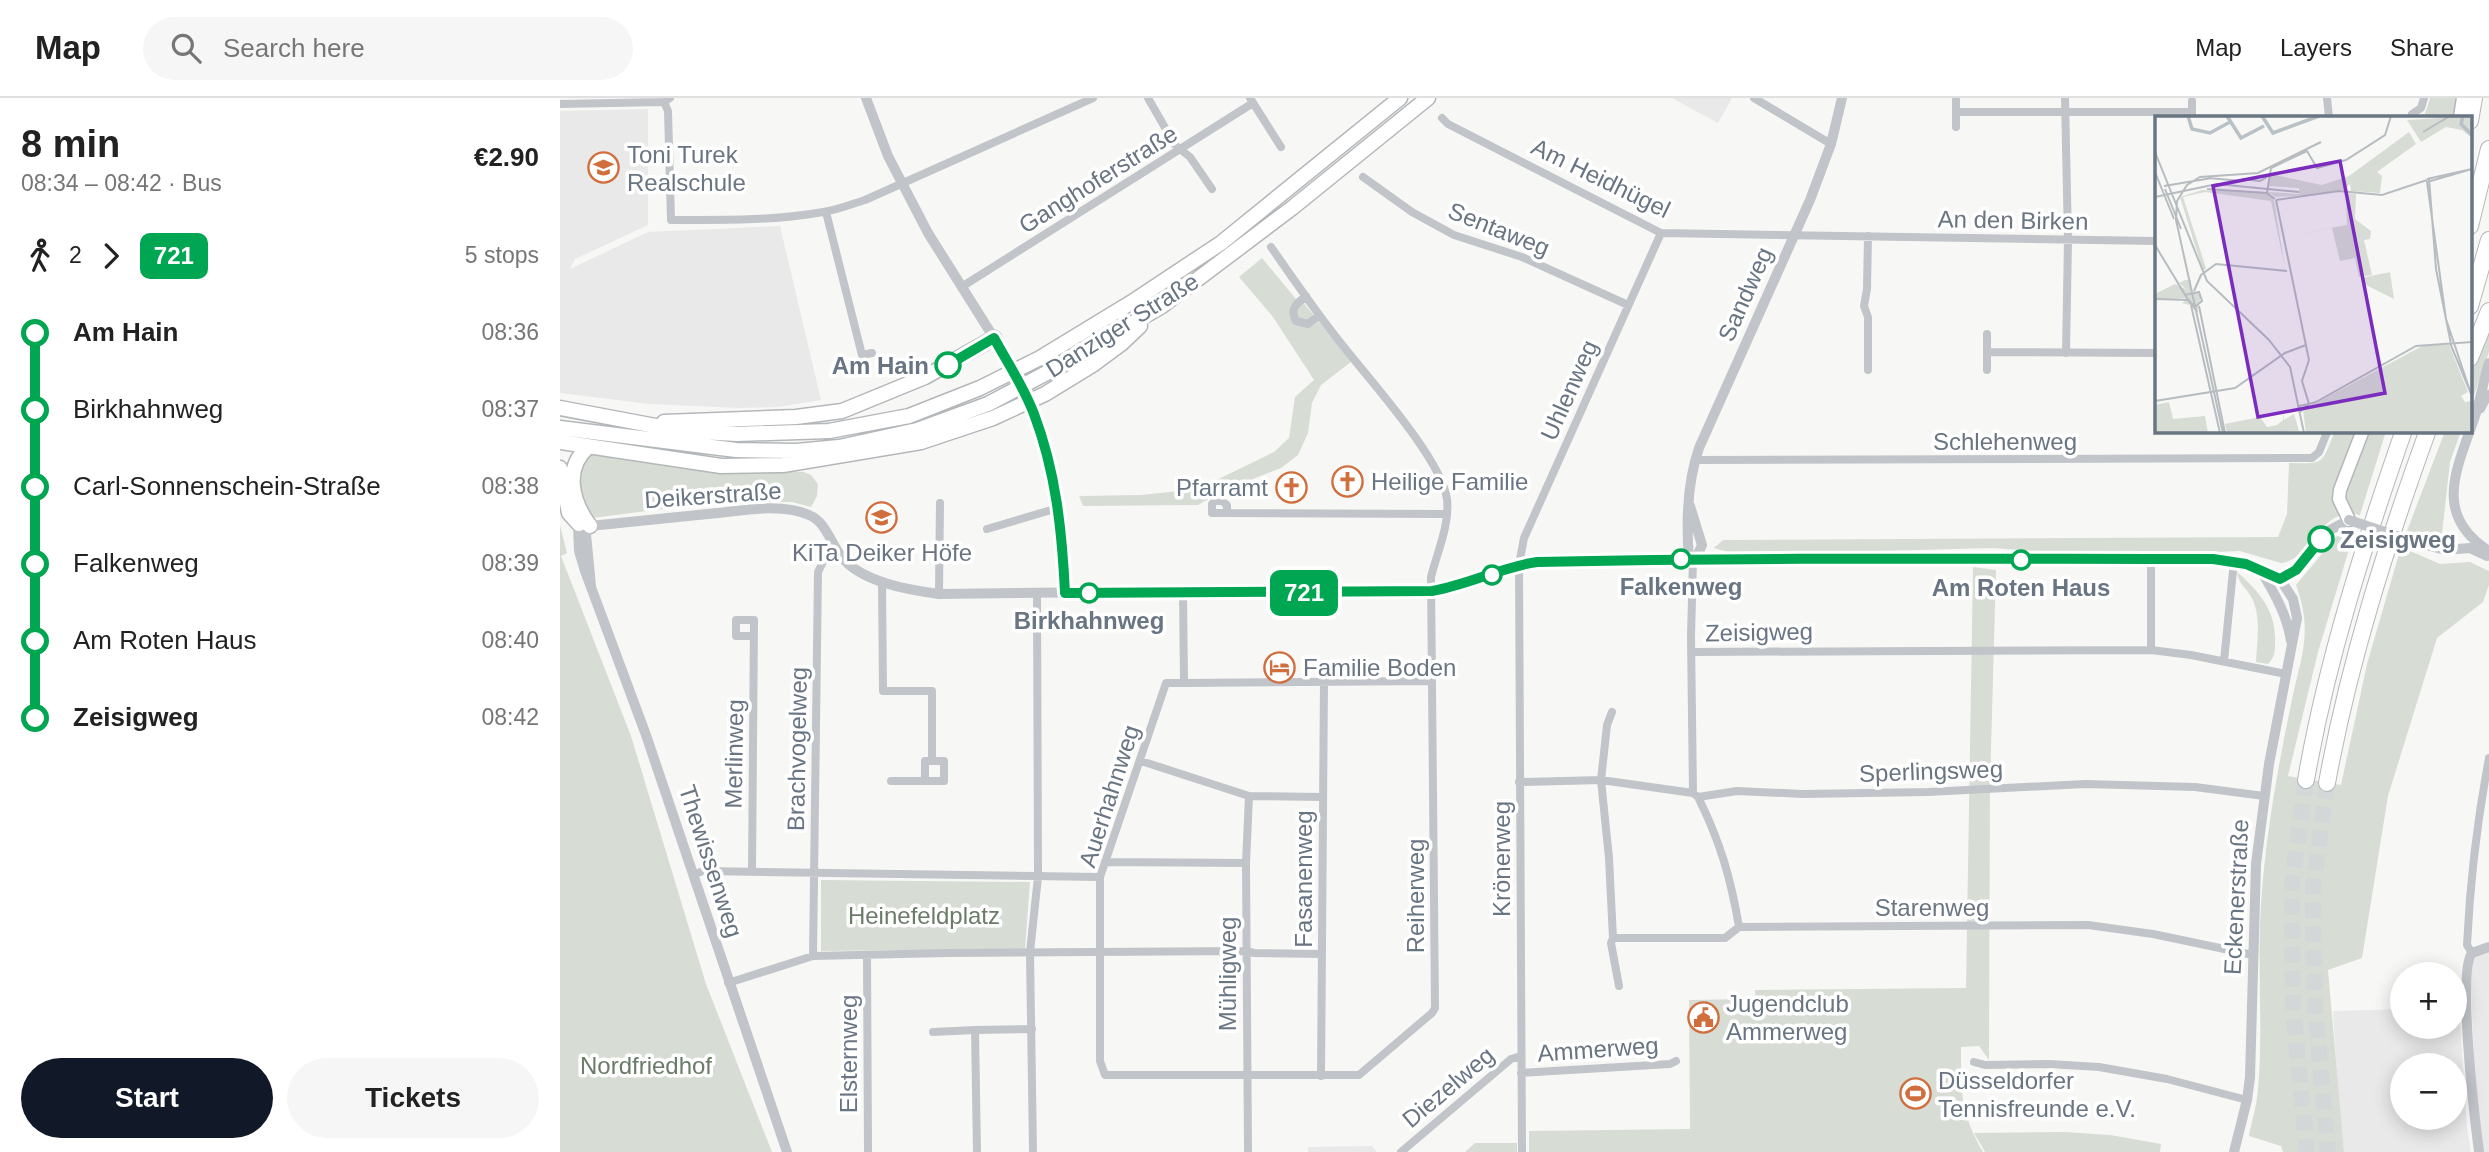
<!DOCTYPE html>
<meta charset="utf-8">
<style>
body{margin:0;font-family:Arial,sans-serif;background:#f6f6f6;color:#222;height:100vh;display:flex;flex-direction:column;font-size:26px;white-space:nowrap}
*{box-sizing:border-box;margin:0}
p{font-size:23px;color:#767676}
.icon{flex:none;width:38px;height:38px;fill:none;stroke:currentColor;stroke-width:2;stroke-linecap:round;stroke-linejoin:round}
.map{position:relative;flex:1;overflow:hidden}
.details{display:flex;flex-direction:column;background:#fff;width:560px}
.details>*{flex:none}
.badge{padding:0 14px;border-radius:10px;font-size:24px;line-height:46px}
.fabs{position:absolute;left:1830px;top:864px;display:grid;gap:14px}
.fabs a{display:grid;place-items:center;width:77px;height:77px;border-radius:50%;background:#fff;box-shadow:0 4px 18px #0003;font-size:35px}
.map>.badge{position:absolute;translate:-50% -50%;box-shadow:0 0 0 4px #fff}
.legs{display:flex;align-items:center;gap:10px;height:77px;padding:0 21px;font-size:23px}
.legs p{margin-inline-start:auto}
.headline{display:flex;align-items:center;justify-content:space-between;height:119px;padding:0 21px}
h1{font-size:38px;font-weight:700;line-height:52px}
.primary-button{display:flex;gap:14px;margin-top:auto;padding:14px 21px}
.primary-button a{flex:1;height:80px;border-radius:42px;background:#111827;color:#fff;font-size:28px;font-weight:700;line-height:80px;text-align:center}
.primary-button a+a{background:#f6f6f6;color:#222}
ul{padding:0 21px;list-style:none}
li{display:flex;align-items:center;gap:24px;height:77px;font-size:26px}
li i{display:grid;place-items:center;width:10px;height:100%;margin:0 9px;background:currentColor}
li i::after{content:'';width:18px;height:18px;margin:-9px;border:5px solid;border-radius:50%;background:#fff}
li p{margin-inline-start:auto}
li:first-child i{background:linear-gradient(#0000 50%,currentColor 0)}
li:last-child i{background:linear-gradient(currentColor 50%,#0000 0)}
header{display:flex;align-items:center;gap:42px;box-sizing:border-box;height:98px;padding:0 35px;background:#fff;border-bottom:2px solid #e0e0e0}
header strong{font-size:33px}
nav{display:flex;gap:38px;margin-inline-start:auto;font-size:24px}
.search{width:490px;height:63px;background:#f6f6f6;display:flex;align-items:center;gap:18px;box-sizing:border-box;padding:0 24px;border-radius:38px;color:#767676;font-size:26px}
main{display:flex;flex:1;min-height:0}
.map>svg:first-child{display:block}
.built{fill:#e8e9e8;fill-rule:evenodd}
.green{fill:#d7dcd5}
.lines{fill:none;stroke-linecap:round;stroke-linejoin:round}
.motorway-tunnel{stroke:#d4d7d8;stroke-width:16;stroke-dasharray:16 8;stroke-linecap:butt}
.primary-casing{stroke:#b3b6ba;stroke-width:15}
.trunk-casing{stroke:#b4b7ba;stroke-width:17}
.motorway-casing{stroke:#b4b7ba;stroke-width:18}
.minor{stroke:#c1c4c8;stroke-width:8}
.tertiary{stroke:#c1c4c8;stroke-width:10}
.primary{stroke:#fff;stroke-width:12}
.trunk{stroke:#fff;stroke-width:14}
.motorway{stroke:#fff;stroke-width:16}
.tertiary-bridge{stroke:#c1c4c8;stroke-width:10}
.line-1-casing{stroke:#fff;stroke-width:16}
.line-1{stroke:#00a651;stroke-width:10}
.stop-1-dot{fill:#fff;stroke:#00a651;stroke-width:3.5}
.labels{text-anchor:middle;dominant-baseline:central;stroke-width:7;stroke-linejoin:round;paint-order:stroke}
.poi-label{font-size:24px;fill:#6a7583;stroke:#fff;text-anchor:start}
.street-label{font-size:24px;fill:#6a7583;stroke:#fff}
.stop-label{font-size:24px;font-weight:bold;fill:#6a7583;stroke:#fff}
.park-label{font-size:24px;fill:#6a7b68;stroke:#fff}
.inset-river{fill:none;stroke:#b9c1c7;stroke-width:3.5}
.inset-road{fill:none;stroke:#b6bcc0;stroke-width:2}
.view{fill:#7b2cbf;fill-opacity:0.15;stroke:#7b2cbf;stroke-width:3.5}
.inset-edge{fill:none;stroke:#6a7583;stroke-width:3.5}
</style>
<header>
<strong>Map</strong>
<div class="search"><svg class="icon" aria-label="search" viewBox="0 0 24 24"><circle cx="10" cy="10" r="6"/><path d="M15 15l6 6"/></svg>Search here</div>
<nav><a>Map</a><a>Layers</a><a>Share</a></nav>
</header>
<main>
<section class="details">
<div class="headline"><div><h1>8 min</h1><p>08:34 – 08:42 · Bus</p></div><b>€2.90</b></div>
<div class="legs"><svg class="icon" aria-label="walk" viewBox="0 0 24 24"><circle cx="13" cy="4" r="2"/><path d="M13 8l-2 6 4 7M11 14l-3 7M7 12l3-4h3l4 4"/></svg>2<svg class="icon" aria-label="forward" viewBox="0 0 24 24"><path d="M9 5l7 7-7 7"/></svg><b class="badge" style="background:#00a651;color:#fff">721</b><p>5 stops</p></div>
<ul>
<li><i style="color:#00a651"></i><b>Am Hain</b><p>08:36</p></li>
<li><i style="color:#00a651"></i><span>Birkhahnweg</span><p>08:37</p></li>
<li><i style="color:#00a651"></i><span>Carl-Sonnenschein-Straße</span><p>08:38</p></li>
<li><i style="color:#00a651"></i><span>Falkenweg</span><p>08:39</p></li>
<li><i style="color:#00a651"></i><span>Am Roten Haus</span><p>08:40</p></li>
<li><i style="color:#00a651"></i><b>Zeisigweg</b><p>08:42</p></li>
</ul>
<div class="primary-button"><a>Start</a><a>Tickets</a></div>
</section>
<div class="map">
<svg width="1929" height="1054" viewBox="0 0 1929 1054">
<rect width="100%" height="100%" fill="#f7f8f5"/>
<path class="built" d="M1112 0H1172L1158 25Z
M88 11V127L15 161 10 171 88 134 220 128 261 302 218 309 180 310 90 306 0 295V13Z
M1929 853V1054H1922L1917 1028 1910 869 1917 857Z
M1895 909H1899L1907 1029 1911 1054H1784L1779 1014 1773 913 1843 911V929H1895ZM1843 968H1895V1020H1843Z
M812 1048 817 1054H748V1049Z"/>
<path class="green" d="M1870 0H1900L1905 19H1864Z
M702 160 736 201 739 199 791 264 761 287 752 305 748 335 738 357 721 370 667 391 638 407 523 408 519 398 581 397 638 391 714 354 729 340 735 299 754 282 713 219 679 179Z
M1929 227V254L1910 309V274Z
M1775 333H1826L1800 417C1759 407 1753 462 1721 465L1680 453 1587 457 1487 454 1432 450 1179 457 1154 450 1163 442 1718 439 1727 416 1729 365C1766 366 1761 366 1775 333Z
M1885 333H1901L1890 364 1882 436C1872 445 1859 437 1847 433Z
M28 353 146 370 244 374 251 377 258 386 257 398 251 409 232 404H206L119 409 32 420 23 412 17 367Z
M0 427 7 455 1 458 71 638 146 886 212 1054H0Z
M1789 433 1794 435 1758 554 1728 678 1781 687 1807 566 1841 449 1880 466 1910 464 1929 473V487L1923 504 1877 540 1828 698 1802 860 1768 872 1784 1054H1723L1721 1048 1689 1038C1692 1022 1697 1006 1698 991 1703 937 1698 881 1700 826 1703 752 1716 679 1731 606 1740 560 1754 536 1736 487L1776 439Z
M1413 469 1436 472 1430 688 1429 962 1419 948 1401 949C1401 994 1400 1014 1423 1054H969V1033L1130 1031 1129 902 1195 901V892L1406 890Z
M1677 474C1700 494 1717 514 1715 546 1715 555 1714 560 1708 566L1696 564C1697 544 1702 515 1690 497 1684 487 1680 488 1677 474Z
M261 782 470 784 465 851 261 853Z
M1505 1034 1550 1037 1601 1046 1600 1054H1425L1414 1035Z
M915 1045H957V1054H905Z"/>
<g class="lines">
<path class="motorway-tunnel" d="M1746 682 1732 786 1733 913 1747 1054
M1767 685 1753 792 1755 911 1768 1054"/>
<defs>
<path id="primary" d="M1900 19 1903 0
M1789 422 1779 401 1780 392 1803 332"/>
<path id="trunk" d="M0 310 122 333 177 336 269 333 349 318 420 290 480 260 572 204 661 145 840 0
M104 324 236 319 282 313 365 279 434 240
M0 330 176 352 236 353 279 349 357 332 428 306 494 271 602 208 732 110 868 0
M0 344 161 368 223 367 361 344 433 320 485 296 534 266 561 246 580 228
M28 349C3 371 12 404 30 428
M0 370 9 415 19 426"/>
<path id="motorway" d="M1910 23 1914 0
M1910 128 1929 51
M1910 208 1929 142
M1910 260 1929 213
M1746 682C1767 561 1804 447 1844 332
M1767 685C1789 564 1826 448 1868 332"/>
</defs>
<use href="#primary" class="primary-casing"/>
<use href="#trunk" class="trunk-casing"/>
<use href="#motorway" class="motorway-casing"/>
<path class="minor" d="M588 0 615 47 630 59 652 91
M690 0 721 49
M1194 0 1271 46
M1505 0 1508 142 1506 255
M1767 0 1769 19
M1396 2V29
M1632 3V19
M104 4 108 13 111 122C161 122 213 123 263 114 277 112 292 106 305 102L533 0
M0 6 104 4 110 0
M1396 14H1632
M1852 16 1861 10 1864 0
M882 20 888 26 1101 135 1596 143
M803 79 852 114 894 137 962 159 1068 207
M266 114 302 257 312 255
M403 188 693 5
M746 198C737 205 729 211 736 223L748 226 759 217
M1427 254 1596 255
M1308 272V219L1304 208 1307 191 1308 138
M1427 272V236
M1921 311 1929 296
M1135 362 1752 360 1759 354 1768 332
M667 415H652V406L655 403H662L667 407V415L886 416
M427 431 498 410
M1591 461V552
M322 483 323 593H372V663H365V683H331
M623 493 624 585H606L540 779V963L545 977H799L872 915 875 910 871 479C877 455 890 426 887 401 881 359 804 276 776 239 753 210 732 179 711 149
M379 496 380 405
M1132 554 1591 552 1631 557 1726 576
M1664 563 1674 463
M624 585 872 583
M1052 614 1047 627 1041 682 1049 760 1053 840 1051 845 1059 888
M581 663 689 698 763 699
M365 683H384V663H372
M959 684 1041 682 1133 695 1138 699C1160 743 1171 781 1179 829
M1133 695 1131 539 1133 461
M1138 699 1177 693 1243 696 1368 694 1525 686 1635 689 1704 698
M545 764 686 765
M192 774 194 522H176V538H194
M134 776 144 773 540 779
M1053 840H1165L1179 829 1528 827 1593 836 1693 857
M1912 855 1907 847C1910 784 1917 723 1929 660
M253 858 258 474 264 462 277 453
M307 858 308 1054
M168 885 253 858 387 855 686 853 694 855 762 856
M373 934 415 932
M1414 964 1425 967 1489 966 1539 969 1607 981 1687 1002
M961 975 1110 966 1116 963
M761 978 764 583
M417 1054 415 932 472 931
M473 1054 470 854 478 779 477 495
M688 1054 686 765 689 698
M841 1054 951 961 961 958
M962 1054 959 467 964 440 1101 135"/>
<path class="tertiary" d="M306 0 328 58 368 135 434 240
M1929 265C1923 283 1921 301 1915 318 1898 369 1871 416 1929 453
M473 313C494 378 502 427 505 495
M1130 408 1142 447 1136 460
M18 426 19 453 25 473 86 637 227 1054
M1852 443 1885 452 1910 450 1927 458
M1129 461C1126 424 1127 385 1139 350L1250 102 1271 46 1282 0
M1701 473C1715 496 1727 517 1731 543
M1720 481 1736 472 1770 432 1789 422
M31 488 26 436 30 428C72 424 115 419 158 415 186 412 222 405 249 417 266 424 270 444 281 458 300 484 349 492 379 496L623 493 657 495 872 493 909 484 959 467 977 464 1173 460 1231 462 1653 461 1686 466 1720 481 1733 501 1737 520 1709 666 1696 766 1690 979 1687 1002 1674 1054
M1919 1054C1915 1023 1897 874 1912 855L1929 849"/>
<use href="#primary" class="primary"/>
<use href="#trunk" class="trunk"/>
<use href="#motorway" class="motorway"/>
<path class="tertiary-bridge" d="M434 240 473 313
M1789 422 1852 443"/>
</g>
<g class="lines">
<defs>
<path id="line-1" d="M388 267 434 240C447 264 464 289 474 316 496 374 502 433 505 495L872 493C908 487 941 469 977 464 1202 459 1428 461 1653 461L1686 466 1720 481 1736 472 1761 441"/>
</defs>
<use href="#line-1" class="line-1-casing"/>
<use href="#line-1" class="line-1"/>
</g>
<defs>
<symbol id="school-ring" viewBox="-11 -11 22 22"><circle r="9.5" fill="#fff" stroke="#d06e3d" stroke-width="1.5"/><path d="M0-5L7-2L0 1L-7-2ZM-4 1L0 2.5L4 1V4Q0 6-4 4Z" fill="#d06e3d"/></symbol>
<symbol id="church-ring" viewBox="-11 -11 22 22"><circle r="9.5" fill="#fff" stroke="#d06e3d" stroke-width="1.5"/><path d="M-1.2-6h2.4v3.5h3.3v2.4h-3.3V6h-2.4V-.1h-3.3v-2.4h3.3Z" fill="#d06e3d"/></symbol>
<symbol id="hotel-ring" viewBox="-11 -11 22 22"><circle r="9.5" fill="#fff" stroke="#d06e3d" stroke-width="1.5"/><path d="M-6-4.5h1.5V1H6V5H4.5V3h-9V5H-6ZM-4 0a1.8 1.8 0 1 1 3.6 0ZM.5 0V-2.5h3Q6-2.5 6 0Z" fill="#d06e3d"/></symbol>
<symbol id="civic-ring" viewBox="-11 -11 22 22"><circle r="9.5" fill="#fff" stroke="#d06e3d" stroke-width="1.5"/><path d="M-.6-6.5H3V-4.5H.6V-3L4-1V1h2V6H-6V1h2V-1L-.6-3ZM-1.2 2.5V6h2.4V2.5Z" fill="#d06e3d"/></symbol>
<symbol id="stadium-ring" viewBox="-11 -11 22 22"><circle r="9.5" fill="#fff" stroke="#d06e3d" stroke-width="1.5"/><path d="M0-5a6.5 5 0 1 0 0 10a6.5 5 0 1 0 0-10ZM-3.5-1.8h7v3.6h-7Z" fill="#d06e3d"/></symbol>
</defs>
<g fill-rule="evenodd">
<use href="#school-ring" x="26" y="52" width="35" height="35"/>
<use href="#church-ring" x="770" y="366" width="35" height="35"/>
<use href="#church-ring" x="714" y="372" width="35" height="35"/>
<use href="#school-ring" x="304" y="402" width="35" height="35"/>
<use href="#hotel-ring" x="702" y="552" width="35" height="35"/>
<use href="#civic-ring" x="1126" y="902" width="35" height="35"/>
<use href="#stadium-ring" x="1338" y="978" width="35" height="35"/>
</g>
<g class="stop-1-dot">
<circle cx="388" cy="267" r="12"/>
<circle cx="1761" cy="441" r="12"/>
<circle cx="1121" cy="461" r="9"/>
<circle cx="1461" cy="462" r="9"/>
<circle cx="932" cy="477" r="9"/>
<circle cx="529" cy="495" r="9"/>
</g>
<g class="labels">
<g class="poi-label">
<text x="67" y="56">Toni Turek<tspan x="67" dy="28">Realschule</tspan></text>
<text x="811" y="383">Heilige Familie</text>
<text x="708" y="389" text-anchor="end">Pfarramt</text>
<text x="322" y="454" text-anchor="middle">KiTa Deiker Höfe</text>
<text x="743" y="569">Familie Boden</text>
<text x="1166" y="905">Jugendclub<tspan x="1166" dy="28">Ammerweg</tspan></text>
<text x="1378" y="982">Düsseldorfer<tspan x="1378" dy="28">Tennisfreunde e.V.</tspan></text>
</g>
<g class="street-label">
<text transform="translate(1041 80) rotate(26)">Am Heidhügel</text>
<text transform="translate(538 81) rotate(-32)">Ganghoferstraße</text>
<text transform="translate(1453 122) rotate(1)">An den Birken</text>
<text transform="translate(939 131) rotate(22)">Sentaweg</text>
<text transform="translate(1185 196) rotate(-66)">Sandweg</text>
<text transform="translate(562 227) rotate(-32)">Danziger Straße</text>
<text transform="translate(1009 292) rotate(-66)">Uhlenweg</text>
<text x="1445" y="343">Schlehenweg</text>
<text transform="translate(153 397) rotate(-4)">Deikerstraße</text>
<text transform="translate(1199 534) rotate(-1)">Zeisigweg</text>
<text transform="translate(237 651) rotate(-89)">Brachvogelweg</text>
<text transform="translate(174 656) rotate(-89)">Merlinweg</text>
<text transform="translate(1371 673) rotate(-2)">Sperlingsweg</text>
<text transform="translate(549 698) rotate(-72)">Auerhahnweg</text>
<text transform="translate(941 761) rotate(-90)">Krönerweg</text>
<text transform="translate(151 763) rotate(72)">Thewissenweg</text>
<text transform="translate(743 781) rotate(-90)">Fasanenweg</text>
<text transform="translate(855 798) rotate(-90)">Reiherweg</text>
<text transform="translate(1676 799) rotate(-87)">Eckenerstraße</text>
<text x="1372" y="809">Starenweg</text>
<text transform="translate(667 876) rotate(-90)">Mühligweg</text>
<text transform="translate(1038 951) rotate(-4)">Ammerweg</text>
<text transform="translate(288 956) rotate(-90)">Elsternweg</text>
<text transform="translate(888 989) rotate(-40)">Diezelweg</text>
</g>
<g class="stop-label">
<text x="369" y="267" text-anchor="end">Am Hain</text>
<text x="1780" y="441" text-anchor="start">Zeisigweg</text>
<text x="1121" y="488">Falkenweg</text>
<text x="1461" y="489">Am Roten Haus</text>
<text x="529" y="522">Birkhahnweg</text>
</g>
<g class="park-label">
<text x="364" y="817">Heinefeldplatz</text>
<text x="86" y="967">Nordfriedhof</text>
</g>
</g>
<g transform="translate(1595 18)">
<rect width="317" height="317" fill="#f7f8f5"/>
<path d="M317 0V22L307 14 291 11 266 26 252 4ZM254 16 261 28 222 56 227 60 225 77 196 75 195 68 188 74 153 79 121 81 113 76 144 78V72L114 70 115 58 167 69 194 60ZM47 74 111 76 119 84 130 152 116 85 50 76 28 81 51 152 48 155 25 81ZM191 77 201 78 200 103 216 115 215 123 209 124 217 159 204 161 200 142 185 145 177 112 126 121 192 109ZM235 156 239 183 207 167 206 162ZM30 164H36L35 173 39 174H34L46 178 42 198 38 190 27 187 31 184 30 182 0 184V178L20 168 31 173 24 167ZM269 229H294L313 276 306 280 310 286 317 285V317H151L148 294ZM14 286 18 303 50 300 53 317H0V289ZM128 296 129 304 139 298 144 315 72 317 70 308 105 301 112 311 122 309 128 304Z" fill="#d7dcd5"/>
<path class="inset-river" d="M33 0 37 13 55 17 75 6M72 0 86 22 109 10M107 0 118 17 164 0M308 0 306 8 317 19"/>
<path class="inset-road" d="M268 16 295 0M0 36 52 165 114 224 135 251 149 317M317 53 272 66 291 203 317 281M0 56 19 103M53 62 87 65M274 62 281 153 296 228M87 63 105 65 112 61M272 63 317 53M9 70 57 62M10 73 26 113M52 73 112 77M0 81 62 68 144 76M120 83 112 77 116 52 152 35 162 52 191 44 230 19 236 0M121 84 154 244 147 265 154 288 161 286M121 84 184 75 227 79 272 64M0 129 35 187 41 190 47 185 44 176 30 179M39 175 46 159 61 148 132 155M0 183 34 184 42 196M36 189 65 317M44 190 70 317M295 227 317 280M0 285 80 272 130 237 151 229M161 286 261 230 317 226M144 290 154 288 144 297M68 317 21 104 22 85 32 69 45 61 103 57 166 26"/>
<path class="view" d="M185 45 230 277 103 301 58 70Z"/>
<rect width="317" height="317" class="inset-edge"/>
</g>
</svg>
<div class="fabs">
<a>+</a>
<a>−</a>
</div>
<b class="badge" style="left:744px;top:495px;background:#00a651;color:#fff">721</b>
</div>
</main>
